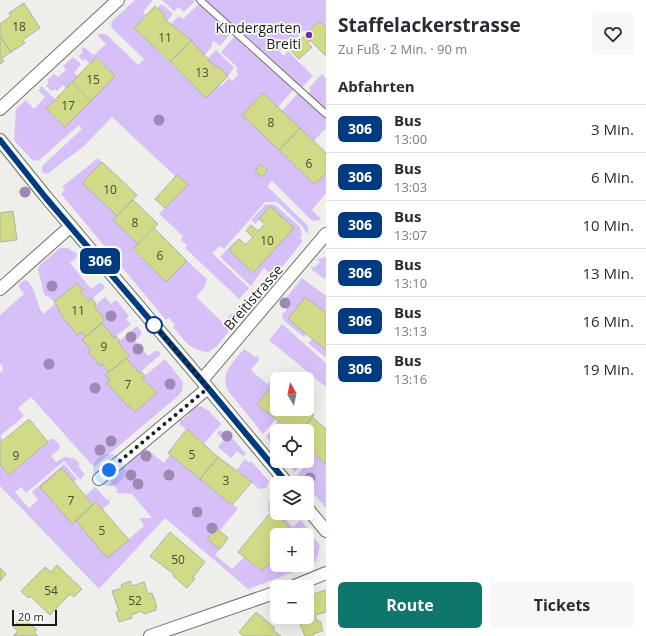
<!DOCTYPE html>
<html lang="de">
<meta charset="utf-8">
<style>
body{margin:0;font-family:"Open Sans",sans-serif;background:#f7f7f7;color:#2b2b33;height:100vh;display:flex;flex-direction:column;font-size:15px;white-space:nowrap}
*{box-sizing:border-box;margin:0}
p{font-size:13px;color:#7c7c81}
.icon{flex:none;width:22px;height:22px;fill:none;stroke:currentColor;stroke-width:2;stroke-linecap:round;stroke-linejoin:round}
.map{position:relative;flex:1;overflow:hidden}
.sheet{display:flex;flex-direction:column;background:#fff;width:320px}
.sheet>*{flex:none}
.badge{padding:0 8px;border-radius:6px;font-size:14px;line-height:26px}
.needle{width:26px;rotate:351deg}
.tools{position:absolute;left:270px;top:372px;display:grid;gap:8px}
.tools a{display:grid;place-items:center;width:44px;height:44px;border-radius:6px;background:#fff;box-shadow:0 4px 16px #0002;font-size:20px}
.scale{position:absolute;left:12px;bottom:10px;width:45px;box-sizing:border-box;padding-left:4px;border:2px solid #1b1b1a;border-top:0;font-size:11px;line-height:14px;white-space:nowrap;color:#1b1b1a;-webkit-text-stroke:3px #fcfcf8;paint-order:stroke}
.you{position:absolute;width:20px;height:20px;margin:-10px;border:3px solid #fff;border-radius:50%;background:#1a73e8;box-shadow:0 0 0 6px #1a73e833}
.map>.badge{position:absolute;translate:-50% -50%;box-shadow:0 0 0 2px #fff}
h2{padding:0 12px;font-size:15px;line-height:36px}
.round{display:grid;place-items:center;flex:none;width:42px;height:42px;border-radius:6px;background:#f7f7f7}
.head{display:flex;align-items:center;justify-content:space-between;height:68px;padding:0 12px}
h1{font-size:19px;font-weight:700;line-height:30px}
.primary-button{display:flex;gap:8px;margin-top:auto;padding:8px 12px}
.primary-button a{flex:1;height:46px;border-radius:6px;background:#0f766e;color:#fff;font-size:16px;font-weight:700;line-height:46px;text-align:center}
.primary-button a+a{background:#f7f7f7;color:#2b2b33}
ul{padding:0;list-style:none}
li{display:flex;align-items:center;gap:12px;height:48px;padding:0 12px;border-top:1px solid #e1e1e2}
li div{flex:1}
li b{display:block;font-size:15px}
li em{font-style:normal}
li .badge{min-width:44px;font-weight:700;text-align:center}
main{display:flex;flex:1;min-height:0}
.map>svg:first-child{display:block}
.green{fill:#d7bff8}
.building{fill:#d1da86;stroke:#b0b0ac}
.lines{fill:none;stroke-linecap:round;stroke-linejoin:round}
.service-casing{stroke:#6e6e6a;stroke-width:8}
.minor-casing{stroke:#6e6e6a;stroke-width:14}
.service{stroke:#fff;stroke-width:6}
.minor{stroke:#fff;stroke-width:12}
.tree{fill:#9f89b4}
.line-casing{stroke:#fff;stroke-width:9}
.line{stroke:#003b80;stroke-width:6}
.walk{stroke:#1b1b1a;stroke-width:4;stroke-dasharray:0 7.2}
.poi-dot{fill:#7033a8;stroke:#fcfcf8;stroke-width:1.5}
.stop-dot{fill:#fff;stroke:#003b80;stroke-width:2}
.labels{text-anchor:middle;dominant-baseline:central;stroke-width:3.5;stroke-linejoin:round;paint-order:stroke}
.number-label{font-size:12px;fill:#484b35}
.poi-label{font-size:14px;fill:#1b1b1a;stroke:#fcfcf8;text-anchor:end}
.street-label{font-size:14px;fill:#1b1b1a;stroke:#fcfcf8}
</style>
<main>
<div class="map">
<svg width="326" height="636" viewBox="0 0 326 636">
<rect width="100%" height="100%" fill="#eeefea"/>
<path class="green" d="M135 0H153L143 12 146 15 134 28 206 98 219 84 221 86 229 78 232 81 239 74 236 71 238 68 221 52 235 36 294 89 278 107 263 93 242 115 315 184 326 173V193L312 210 321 219 320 220 312 221 272 181 267 186 308 226V235L301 225 277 202H265L224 249 220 246 212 253 249 288 239 299 185 248 187 245 181 240 183 236 159 214 187 184 177 175 175 176 112 117 84 146 47 174 42 172V166L82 129 79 125 38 161 32 160 14 140 16 109 26 100 34 109 45 97 39 91 41 86 55 99 46 109 65 127 115 76 97 57 90 64 85 59 83 61 76 54 79 56 83 52 81 49 84 47 94 55 106 44 98 36 99 34H106L138 65 144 59 111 27 112 21Z
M162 0H194L195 1 184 12 179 7 174 11Z
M205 0H326V28L319 21 307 33 304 30 288 46 286 45 279 51 284 56 288 51 313 76 302 87Z
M162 4 173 14 167 21 157 8Z
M199 4 231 33 220 46 214 41 211 44 212 46 204 56 191 40 171 24 179 16 183 19Z
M216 50 234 68 228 76 218 66 216 68 207 59Z
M73 57 81 64 74 73 78 76 66 88 63 85 57 91 54 89 52 91 46 86 49 82 47 80 54 74 58 77 66 70 63 66Z
M322 74 326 78V109L308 93 311 90 309 88Z
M298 93 326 118V128L314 141 282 111Z
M98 158 102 162 82 183 117 216 113 220 138 244 133 250 166 282 187 261 207 279 204 288 196 297 223 323 231 314 241 310 236 316 239 319 217 346 208 352C188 349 186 342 173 327L175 325 169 318 166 320 61 194 65 190 62 187Z
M266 204 275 205 300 227 302 235 300 238 303 241 274 277 264 268 251 286 220 257 238 238 229 250 253 272 294 228 270 206 255 224 251 220Z
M60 248H68L77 254 76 258 70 263 91 289 98 284 102 283 105 288 89 301 77 283 54 302 48 296 46 297 44 294 38 269 40 265Z
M326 256V276L324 279 312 270 311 266 314 268 320 262 317 259 324 258Z
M302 278 326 296V313L305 298 288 319 306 334 304 337 283 320 282 315 287 309 281 304Z
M26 280C36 287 36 304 43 314L55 304 60 310 58 311 77 334 81 332 85 337 83 340 91 349 88 352 100 366 102 364 109 372 110 381 107 383 128 407 129 405 135 412 157 393 142 378 165 359 183 382 182 391 178 396 95 466 91 464 31 397 18 408 24 416 0 436 3 440 0 443V372H2L3 367 0 363V315L24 294 19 287 20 283Z
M105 297 111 304 116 300 129 316 126 319 131 324 114 338 102 323 105 320 94 306Z
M282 324 326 363V387L269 340Z
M137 326 141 331V335L135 341 148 356 155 351H159L161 354 139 373 126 358 129 355 118 342Z
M312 339 326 350V358L308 343Z
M244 349 255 357 258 356 259 360 251 370 267 384 276 374H280L287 379H277V386L274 384 257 404 276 419 263 434 229 392C218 375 234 361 244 349Z
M200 406 208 410 221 424 203 445V442L180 425V418L182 420 189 415 187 413 194 407Z
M278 421 290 431H277V451L266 437Z
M220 430 226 434 228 433 246 454 243 456 237 451 231 458 218 447 224 440 217 434Z
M51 439H54L60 445V448L51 456 56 462 65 457 75 459 80 464 78 466 85 475 80 480 64 461 26 493 21 487 15 492 29 508 38 500 32 492 64 464 77 479 74 482 41 487 72 524 76 521 107 558 144 526 139 518H152L132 494 115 493 118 491 113 485 111 486C107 474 136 456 145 448L164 463 170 455 232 505 236 506 237 510 219 531 207 539 220 549 215 555 232 569 244 557 248 562 249 561 259 570H262L273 561 269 558 275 551 277 552V565H292L299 570 248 589 165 518 99 589 0 486V464L10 475Z
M315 455 326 464V508L307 486V483H304L297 475Z
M245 459 249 463 251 461 269 481 266 488 259 489 237 470Z
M285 461H305L295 472Z
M95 487 107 500 110 499 109 504 102 509 96 502 93 505 85 496Z
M277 494V500L272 504 277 509V513H280L293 527 301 520 320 546 316 561 303 569 298 565H307V535H294L295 534 282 520 269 512 268 503Z"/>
<path class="building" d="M24 3 40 28 23 40 25 43 11 52 0 36V24L11 16 9 13Z
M155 6 165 15 163 17 167 21 191 40 170 62 134 28Z
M319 21 326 28V56L310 40 308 43 312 47 299 59 290 50Z
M0 36 11 52 2 58 4 61 0 64Z
M191 40 216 68 218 66 228 76 206 98 170 62Z
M96 57 115 76 91 101 72 82Z
M72 82 91 101 65 127 46 109Z
M263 93 300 128 279 150 242 115Z
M300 128 326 153V173L315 185 279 150Z
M102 162 137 195 117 216 82 183Z
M260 164 268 170 262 177 255 171Z
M177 175 188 185 165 208 155 199Z
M133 200 158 224 138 244 113 220Z
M270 206 294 228 253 273 229 250 239 239 246 245 253 237 246 231 251 225 258 231 265 224 259 219Z
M13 211 17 240 0 242V213Z
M154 228 187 261 166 282 133 249Z
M77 283 83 290 81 292 89 301 92 298 96 304 94 306 105 320 85 337 81 332 77 335 58 311 60 310 54 302Z
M305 297 326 313V350L288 319Z
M102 323 114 338 116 336 120 341 118 342 129 356 109 372 102 364 100 366 88 352 91 349 82 340Z
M126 358 139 373 141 371 145 376 142 378 157 393 135 412 129 405 128 407 107 383 110 381 105 375Z
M274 383 277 386V409H306L314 415 301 431H290L257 404Z
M312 417 326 429V464L307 448V431H301Z
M29 419 48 442 9 475 0 464V443Z
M187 429 218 457 200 479 168 453Z
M218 457 252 482 232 505 200 479Z
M62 468 93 505 72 524 40 487Z
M96 502 129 540 107 558 76 521Z
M271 512 283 520 295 534 277 535V549L269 558 273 561 262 570H260L238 552Z
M216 528 228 538 220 549 207 539Z
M170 532 205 562 193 577 195 579 187 588 173 576 174 574 150 556Z
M57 565 82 589 74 597 70 594 50 615 30 596 28 598 21 591 45 567 51 572Z
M0 568 6 574 0 581Z
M130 581 132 586 144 582 148 594 152 593 157 607H155L156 610 144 614 142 611 131 615 132 618 119 622 116 612 119 611 112 591 122 588 121 585Z
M326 590V612L315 615 318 622 320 621 323 631 313 634 314 636H305L297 617H307V596Z
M256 612 275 628 273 630 281 636H243L239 632Z
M22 617 37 630 34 632 38 636H13L18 631 13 627Z"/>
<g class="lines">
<defs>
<path id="service" d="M200 0 326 114"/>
<path id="minor" d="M0 109 118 0
M0 140 46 197 208 388 287 483
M0 289 71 226
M202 380 326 234
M99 479 208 388
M307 508 326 531
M292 587 326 573
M150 636 277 592"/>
</defs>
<use href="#service" class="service-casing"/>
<use href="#minor" class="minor-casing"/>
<use href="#service" class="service"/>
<use href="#minor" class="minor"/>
</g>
<g class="tree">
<circle cx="159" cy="120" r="5.5"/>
<circle cx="25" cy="192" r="5.5"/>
<circle cx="52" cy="286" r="5.5"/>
<circle cx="285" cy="303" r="5.5"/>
<circle cx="111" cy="316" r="5.5"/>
<circle cx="131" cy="337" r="5.5"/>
<circle cx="138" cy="349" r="5.5"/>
<circle cx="49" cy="364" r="5.5"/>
<circle cx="170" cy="384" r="5.5"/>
<circle cx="95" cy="388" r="5.5"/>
<circle cx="227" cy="436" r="5.5"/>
<circle cx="111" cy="441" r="5.5"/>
<circle cx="100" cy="450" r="5.5"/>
<circle cx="146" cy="456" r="5.5"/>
<circle cx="131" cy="475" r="5.5"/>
<circle cx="169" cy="475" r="5.5"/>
<circle cx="310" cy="478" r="5.5"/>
<circle cx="138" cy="484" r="5.5"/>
<circle cx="197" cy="512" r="5.5"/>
<circle cx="212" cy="528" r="5.5"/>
</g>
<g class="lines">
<defs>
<path id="line" d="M0 140 46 198 208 388 287 483"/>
</defs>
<use href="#line" class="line-casing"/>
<use href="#line" class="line"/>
<path class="walk" d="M109 470 208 388 154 325"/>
</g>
<circle class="poi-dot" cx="309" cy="35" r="4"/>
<circle class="stop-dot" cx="154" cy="325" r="8"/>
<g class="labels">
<g class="number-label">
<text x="19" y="26">18</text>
<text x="165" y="37">11</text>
<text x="202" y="72">13</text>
<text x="93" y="79">15</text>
<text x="68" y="105">17</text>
<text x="271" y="122">8</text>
<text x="309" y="163">6</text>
<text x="110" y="189">10</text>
<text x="135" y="222">8</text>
<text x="267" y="240">10</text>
<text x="160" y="255">6</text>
<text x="78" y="310">11</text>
<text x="104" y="346">9</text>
<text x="128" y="384">7</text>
<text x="192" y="454">5</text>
<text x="16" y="455">9</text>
<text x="226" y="480">3</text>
<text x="71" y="500">7</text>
<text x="102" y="530">5</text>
<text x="178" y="559">50</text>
<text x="51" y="590">54</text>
<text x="135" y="600">52</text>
</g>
<g class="poi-label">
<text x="301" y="27">Kindergarten<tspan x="301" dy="16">Breiti</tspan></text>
</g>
<g class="street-label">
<text transform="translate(253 297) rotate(-49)">Breitistrasse</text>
</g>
</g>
</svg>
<div class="tools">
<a><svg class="needle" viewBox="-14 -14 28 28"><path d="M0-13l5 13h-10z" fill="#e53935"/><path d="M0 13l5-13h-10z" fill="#7c7c81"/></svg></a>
<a><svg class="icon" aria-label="locate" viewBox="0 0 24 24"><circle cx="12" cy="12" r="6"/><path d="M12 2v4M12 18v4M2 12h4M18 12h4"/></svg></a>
<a><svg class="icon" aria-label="layers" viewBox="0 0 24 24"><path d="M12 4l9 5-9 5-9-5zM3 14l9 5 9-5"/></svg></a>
<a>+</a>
<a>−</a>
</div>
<div class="scale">20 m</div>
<div class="you" style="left:109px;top:470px"></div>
<b class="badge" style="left:100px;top:261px;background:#003b80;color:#fff">306</b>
</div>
<section class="sheet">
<div class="head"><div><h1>Staffelackerstrasse</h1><p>Zu Fuß · 2 Min. · 90 m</p></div><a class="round"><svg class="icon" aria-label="heart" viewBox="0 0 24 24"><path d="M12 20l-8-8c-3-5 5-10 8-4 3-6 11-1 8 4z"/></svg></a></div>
<h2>Abfahrten</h2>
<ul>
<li><span class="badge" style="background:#003b80;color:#fff">306</span><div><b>Bus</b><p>13:00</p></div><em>3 Min.</em></li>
<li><span class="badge" style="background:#003b80;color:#fff">306</span><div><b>Bus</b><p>13:03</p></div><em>6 Min.</em></li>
<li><span class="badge" style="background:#003b80;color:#fff">306</span><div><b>Bus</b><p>13:07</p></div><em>10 Min.</em></li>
<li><span class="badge" style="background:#003b80;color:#fff">306</span><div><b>Bus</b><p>13:10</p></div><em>13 Min.</em></li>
<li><span class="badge" style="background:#003b80;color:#fff">306</span><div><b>Bus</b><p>13:13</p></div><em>16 Min.</em></li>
<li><span class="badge" style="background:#003b80;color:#fff">306</span><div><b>Bus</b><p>13:16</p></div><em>19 Min.</em></li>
</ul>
<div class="primary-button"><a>Route</a><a>Tickets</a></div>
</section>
</main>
